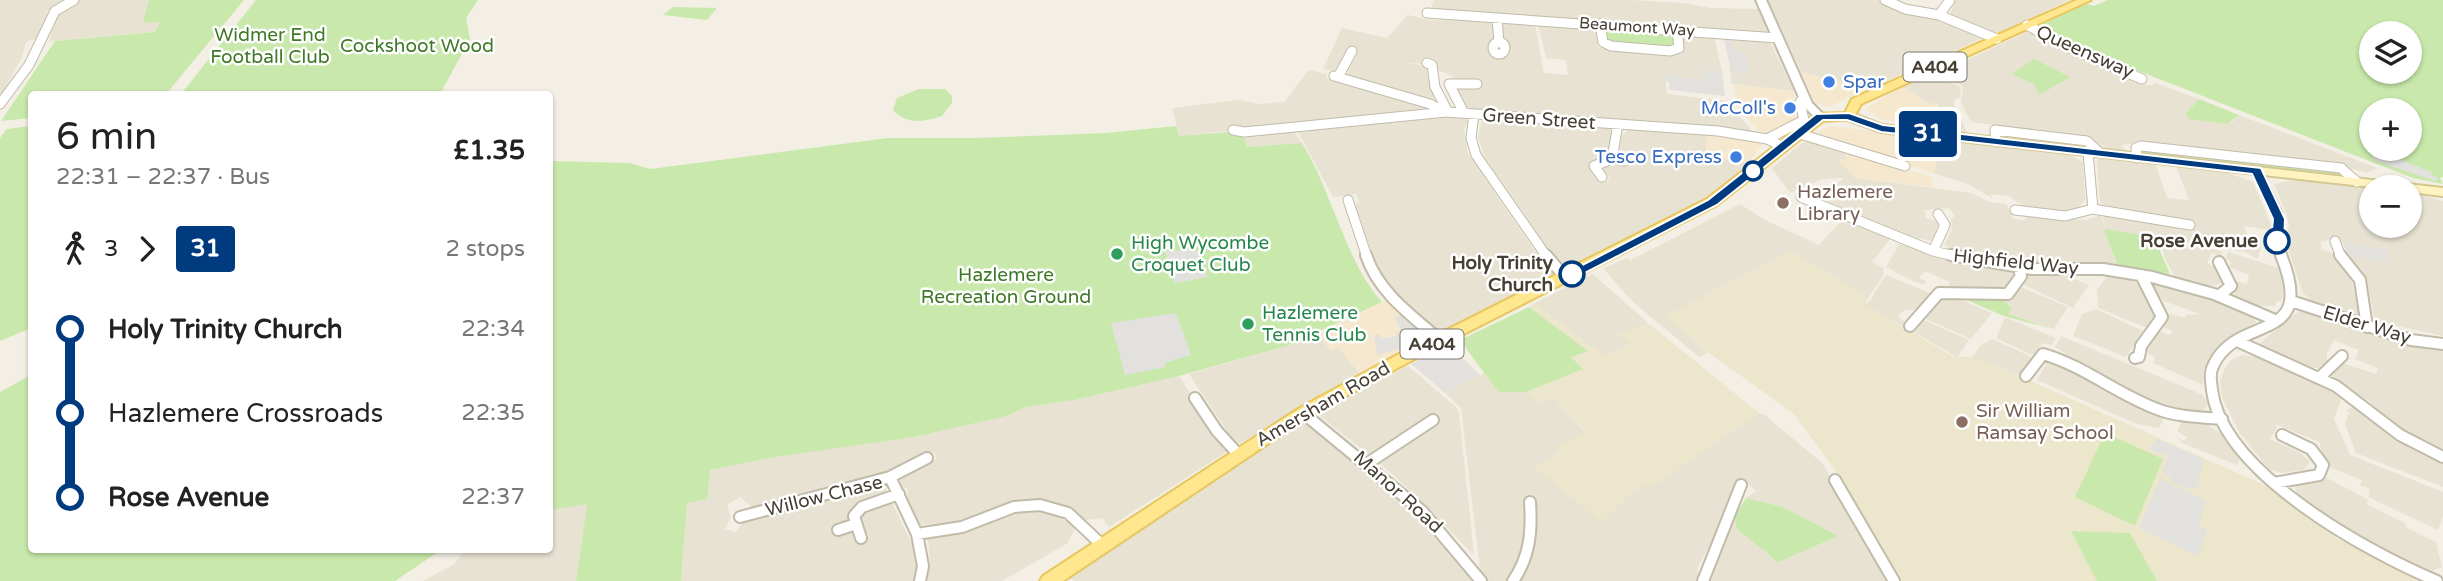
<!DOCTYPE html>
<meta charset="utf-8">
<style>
body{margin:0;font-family:"Varela Round",sans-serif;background:#f6f6f6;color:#222;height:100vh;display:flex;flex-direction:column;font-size:26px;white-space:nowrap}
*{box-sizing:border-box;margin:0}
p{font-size:23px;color:#767676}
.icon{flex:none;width:38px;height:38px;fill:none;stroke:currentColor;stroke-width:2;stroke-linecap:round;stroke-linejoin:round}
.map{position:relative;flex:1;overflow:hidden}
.side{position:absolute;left:28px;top:91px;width:525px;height:462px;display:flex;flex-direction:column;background:#fff;border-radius:7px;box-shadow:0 2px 5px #0004}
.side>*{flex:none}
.badge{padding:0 14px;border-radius:5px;font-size:24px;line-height:46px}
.buttons{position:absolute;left:2359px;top:21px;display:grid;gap:14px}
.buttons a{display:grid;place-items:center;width:63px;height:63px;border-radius:50%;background:#fff;box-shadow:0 2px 5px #0004;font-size:35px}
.map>.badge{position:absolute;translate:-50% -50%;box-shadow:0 0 0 4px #fff}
.legs{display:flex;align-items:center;gap:10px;height:77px;padding:0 28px;font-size:23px}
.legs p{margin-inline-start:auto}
.headline{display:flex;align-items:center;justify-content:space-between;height:119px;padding:0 28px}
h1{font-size:38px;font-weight:600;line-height:52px}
ul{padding:0 28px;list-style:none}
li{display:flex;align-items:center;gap:24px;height:84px;font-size:26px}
li i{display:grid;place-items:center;width:10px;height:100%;margin:0 9px;background:currentColor}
li i::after{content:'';width:18px;height:18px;margin:-9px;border:5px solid;border-radius:50%;background:#fff}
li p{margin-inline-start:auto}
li:first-child i{background:linear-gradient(#0000 50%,currentColor 0)}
li:last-child i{background:linear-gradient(currentColor 50%,#0000 0)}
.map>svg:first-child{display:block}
.residential{fill:#e7e2d2}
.commercial{fill:#f6e8ce}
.education{fill:#ece6cd}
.green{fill:#c8e9ab;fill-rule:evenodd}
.parking{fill:#e3e1dd}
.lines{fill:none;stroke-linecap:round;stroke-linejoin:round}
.minor-far1-casing{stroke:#c1bba9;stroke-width:11}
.minor-casing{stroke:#c1bba9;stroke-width:14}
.tertiary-casing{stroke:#c1bba9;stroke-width:4}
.secondary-casing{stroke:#d5c792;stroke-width:4}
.primary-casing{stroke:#e7c75d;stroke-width:4}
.minor-far1{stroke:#fff;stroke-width:9}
.minor{stroke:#fff;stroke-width:10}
.tertiary{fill:#fff;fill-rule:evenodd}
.secondary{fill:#fff4c1;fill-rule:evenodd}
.primary{fill:#ffe790;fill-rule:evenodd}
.line-1{fill:#003b80;stroke:#fff;stroke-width:2}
.shop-dot{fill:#3f7fe0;stroke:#fff;stroke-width:2.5}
.stop-1-dot{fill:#fff;stroke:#003b80;stroke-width:3.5}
.education-dot{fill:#8d6e63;stroke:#fff;stroke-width:2.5}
.leisure-dot{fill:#2e9e5b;stroke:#fff;stroke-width:2.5}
.labels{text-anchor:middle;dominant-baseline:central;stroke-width:5;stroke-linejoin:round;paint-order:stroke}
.far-street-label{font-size:16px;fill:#453f34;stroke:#fff}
.shield{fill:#fff;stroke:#7d7971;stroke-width:2}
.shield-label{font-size:18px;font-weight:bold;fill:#453f34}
.park-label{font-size:19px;fill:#3f7826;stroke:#fff}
.street-label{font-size:19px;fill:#453f34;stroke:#fff}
.shop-label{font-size:19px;fill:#366cbe;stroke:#fff;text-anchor:end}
.education-label{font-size:19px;fill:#785e54;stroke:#fff;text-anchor:start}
.stop-label{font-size:19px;font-weight:bold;fill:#453f34;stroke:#fff;text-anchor:end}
.leisure-label{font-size:19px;fill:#27864d;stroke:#fff;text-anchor:start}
</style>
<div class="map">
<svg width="2443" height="581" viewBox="0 0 2443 581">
<rect width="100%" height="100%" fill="#f3efe4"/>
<path class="residential" d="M0 0H67L45 12 48 13 38 38 26 42 22 57 0 97Z
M78 0H149L144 23 160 21 155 32 49 41 58 12Z
M1434 0H1630L1684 3 1710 8 1758 9 1774 33 1445 11 1431 7Z
M1768 0H1880L1979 33 1981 39 1866 90 1801 72Z
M1956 0H2069L1998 33 1948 17Z
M1408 15 1429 20 1489 21 1494 24 1495 43 1489 48 1499 54 1510 50 1502 43 1501 25 1507 22 1535 24 1544 73 1568 75 1566 60 1546 58 1538 24 1589 27 1595 30 1598 47 1604 49 1678 54 1683 51 1682 36 1688 33 1707 35 1715 40 1722 72 1705 70 1706 80 1665 75 1667 94 1726 101 1754 133 1631 120 1467 109 1457 99 1450 80 1454 77 1424 64 1407 63 1426 66 1435 102H1432L1346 77 1356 51 1339 72 1323 69 1342 28 1387 38Z
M2027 32 2134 75 2131 79 2147 85H2154L2153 82 2199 99 2186 113 2232 122 2239 115 2377 168 2366 173 2333 163 2138 143 2121 145 2128 153 2111 152 2090 138 1971 122 1961 103 1963 86 1937 74Z
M1729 36 1764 40 1771 44 1794 91 1732 84 1727 44 1722 39Z
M1309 70 1326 74 1327 79 1428 105V110L1179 136 1172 108 1239 100 1259 104 1284 102Z
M1932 74 1961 87 1960 98 1955 99 1954 105 1968 134 1947 129 1937 103 1930 105 1902 86Z
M1437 115 1469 118 1464 128 1468 154 1534 250 1558 277 1451 329 1436 328 1391 291 1378 270 1355 206 1359 201 1356 194 1333 197 1297 130 1388 121 1394 125 1393 120Z
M1482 118 1615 127 1609 158 1595 160 1592 165 1604 183 1610 179 1601 166 1611 162 1629 164 1630 161 1619 155 1621 136 1631 127 1707 131 1712 156 1747 163 1723 189 1685 213 1569 270 1547 247 1485 157 1478 138Z
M1292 129 1302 143 1246 147 1243 135Z
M1937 139 2068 154 2083 162 2085 200 2079 207 2066 212 2025 207 2008 196 1991 194 1992 198 1968 184 1935 174Z
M1814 140 1845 150V160H1839L1855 178 1971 193 1989 202 2006 204 2013 219 2025 220 2027 215 2085 220 2101 215 2117 266H2054L1949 248 1945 244 1952 229 1951 219 1955 216 1949 208 1924 210 1926 218 1939 222 1933 241 1909 237 1824 200 1843 178 1823 179 1790 193 1772 168 1802 143Z
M2101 159 2155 163 2167 198 2189 200 2176 166 2223 171 2253 182 2271 225V230L2244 226 2250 243 2261 247 2258 259 2245 252 2106 230 2102 213 2176 225 2179 230 2193 229 2192 225 2110 209 2100 202 2097 161Z
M2299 179 2371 188V226H2410V192L2443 201V336L2375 321 2368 284 2341 241 2332 239 2321 242V249L2332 253 2351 277 2359 315 2352 316 2318 306 2303 293 2285 239 2289 226 2287 215 2274 184Z
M1740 204 1763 219 1819 245 1844 218 1890 239 1872 262 1883 268V276L1868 298 1791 251 1666 316 1708 352 1699 357 1633 302 1603 268 1627 258 1631 260Z
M2161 240 2222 251V257L2212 253 2207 263 2217 269 2222 283 2210 286 2174 276 2164 256Z
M1899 244 1952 260 2004 269 2016 276 2004 291 1947 287 1950 282 1925 271 1919 278 1926 281 1924 284 1915 282 1886 267Z
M2228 252 2279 268 2284 282 2282 300 2277 301 2275 306H2255L2239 298 2231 290V279L2247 284 2249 275 2229 267 2231 262 2225 258Z
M2032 273 2068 276 2089 285 2073 308 2024 285 2027 276Z
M1593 274 1648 323 1619 334 1631 344 1603 356 1535 303Z
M2108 274 2128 278 2138 284 2155 306 2156 313 2147 328 2098 308 2097 291Z
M1886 275 1932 294 1918 309 1903 311 1898 317 1904 321 1903 326 1915 332 1924 320 1969 340 1957 357 1864 304 1869 302Z
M2157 283 2174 285 2251 313 2256 322 2214 352 2204 369 2203 385 2153 363 2155 358 2145 351 2152 337 2160 331 2170 335 2172 331 2163 327 2167 313 2185 318 2187 315 2200 314 2164 301 2151 287Z
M2021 287 2068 307 2054 329 2008 314 2012 308 2001 299 2014 295Z
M1952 296 1992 313 1971 339 1926 319 1940 300Z
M2096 309 2143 331 2126 357 2073 336 2082 314Z
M2298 312 2317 314 2398 341 2443 349V453L2398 428 2370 402 2335 380 2333 370 2342 363 2376 374 2378 368 2355 359 2359 350 2334 340 2327 354V361L2318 368 2307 367 2264 351 2260 343Z
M2005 318H2007L2056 338 2052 345 2042 343 2035 355 2030 354 1996 338Z
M1316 334 1331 350 1338 347 1360 374 1326 391 1243 442 1235 443 1189 374 1290 345Z
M2061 336 2203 395 2208 405 2197 414 2156 404 2069 361 2065 353 2055 347Z
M1992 339 2032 357 2019 375 1972 358 1981 345Z
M2242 355 2259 357 2283 366 2343 395 2334 419 2350 455 2443 492V516L2438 530 2368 497 2370 489 2360 485 2362 480 2328 467 2322 459 2320 442 2275 424 2277 428 2270 439 2301 453 2310 462 2303 470 2282 473 2269 469 2239 432 2222 397 2220 382 2224 370 2230 361Z
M2048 361 2161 413 2164 418 2159 428 2137 424 2037 380Z
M1408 366 1456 407 1459 413 1474 555 1396 477 1318 414Z
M1484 373 1498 392H1526L1539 403 1553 397 1586 433 1558 447 1562 451 1536 467 1601 521 1633 492 1649 483 1653 486 1759 413 1765 415 1822 463 1892 581H1711L1735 516 1736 528 1837 536 1783 507 1746 498 1756 491 1747 483 1742 484 1697 569 1700 581H1489L1480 570 1461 408 1445 393Z
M1179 376 1228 451 1109 527 1103 518 1086 520 1063 505 1028 500 958 521 920 525 907 496 908 489 902 487 900 479 911 473 910 469 937 459 934 452 876 476 770 503 752 507 740 497 727 505 731 517 725 529 736 532 745 520 833 496 885 488 914 548 917 570 915 581H681L687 503 710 470 776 457 914 437 1007 416 1025 407 1075 400Z
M2360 405 2404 444 2443 462V487L2356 453 2345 424 2349 413 2346 410Z
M2183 419 2205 423 2227 438 2240 456 2237 465 2182 443 2176 437 2184 441 2187 437 2177 431Z
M1304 423 1331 442 1420 520 1472 581H1073L1069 578 1138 528Z
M2327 478 2369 500 2366 504 2405 523 2407 528 2436 542 2442 567 2429 573 2371 545 2297 495 2295 485Z
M587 504 576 581H423L453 565 465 550H550V510Z
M1026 511 1050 513 1068 522 1075 528 1068 543 1002 581H926L930 562 928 538 964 532Z"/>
<path class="commercial" d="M1801 72 1835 80 1866 90 1828 107 1815 103Z
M1734 85 1794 91 1796 118 1766 135 1760 133 1737 106Z
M1902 86 1929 105 1935 102 1949 128 1883 120 1869 112 1867 108Z
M1830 126 1937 139 1935 174 1817 136 1819 131Z
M1707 131 1764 143 1747 163 1705 156Z
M1845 150 1933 177 1931 187 1855 178 1838 160 1845 159Z
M1387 300 1426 332 1423 344 1360 374 1338 347 1331 350 1316 334Z"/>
<path class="education" d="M1791 251 1868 298 1865 304 1952 356 1979 358 2271 488 2338 539 2418 581H1901L1847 487 1794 414 1708 352 1666 316Z
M1535 303 1603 356 1631 344 1618 334 1648 323 1759 413 1652 487 1649 483 1633 492 1601 521 1535 468 1561 452 1557 447 1586 432 1553 397 1539 403 1526 392 1582 369 1571 357 1587 351 1529 307Z"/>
<path class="green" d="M149 0H244L166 94H32L31 118 1 121 55 41 155 32 160 22 143 23Z
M256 0H478L466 18 470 39 440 94H181Z
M2108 0H2443V177L2440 178 2443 184 2413 178 2090 52 2039 26 2081 6 2088 4 2094 6ZM2371 33H2410V72H2371ZM2371 110H2410V149H2371Z
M673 7 717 8 707 20 663 15Z
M1603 28 1674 33 1675 46 1671 48 1606 43Z
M2034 59 2070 77 2039 95 2034 84 2012 74Z
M919 89H945L952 96V103L942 116C924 122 907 125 893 110L897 98Z
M2199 99 2239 115 2227 124 2189 119 2186 113Z
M31 126V328L0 341V138L7 129Z
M1176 126 1179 136 1241 131 1247 147 1302 143C1332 191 1345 261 1382 302L1290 345 1179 376 1075 400 1025 407 1007 416 914 437 776 457 710 470 707 499 687 503 681 581H576L587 504 550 510V161L630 163 650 169 888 138H977L1106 133Z
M2140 149 2335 168 2346 175 2344 178 2148 155Z
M2104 229 2154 237 2170 274 2118 267Z
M1957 296 2001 299 2012 308 2008 314 2052 329 2004 316Z
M1529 307 1588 351 1571 357 1583 369 1526 392H1498L1460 340Z
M31 375 32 550H441L395 581H0V392Z
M2105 433 2163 459 2135 526 2075 497Z
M1746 498 1783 507 1838 536 1778 562 1736 528 1735 516Z
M2071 531 2130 533 2157 581H2097Z"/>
<path class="parking" d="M1724 39 1730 40 1734 50 1746 52 1750 73 1731 71Z
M1705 70 1722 72 1725 96 1670 90 1669 82 1666 81 1664 75 1705 80Z
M2378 151 2432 172 2431 175 2438 178 2436 181 2372 160Z
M2343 243 2387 249 2391 263 2348 255Z
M1196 248 1208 277 1175 283 1165 252Z
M1176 313 1191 355 1165 363 1166 367 1125 375 1111 323Z
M1401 315 1421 331 1417 344 1377 355 1374 335 1379 334 1382 339 1397 336 1396 332 1401 330 1394 318Z
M1449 345 1480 375 1445 393 1411 364Z
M2157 439 2204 459 2198 480 2200 486 2187 489 2170 481V476L2162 472 2168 456 2149 449Z
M2160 479 2207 501 2198 525 2208 530 2198 556 2139 528Z"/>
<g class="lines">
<defs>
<path id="minor-far1" d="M1885 0 1905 9 1939 15 1997 39
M1427 13 1778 38
M1939 15 1950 0
M1497 18 1499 43
M1600 24 1603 42 1611 46 1670 51 1679 48 1677 29
M2027 25 2067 47 2142 79
M1493 48a6 6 0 1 1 12 0a6 6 0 1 1-12 0Z
M1427 63 1432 65 1435 87 1448 112
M1334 76 1430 104 1445 112
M1338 77 1352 51
M0 104 29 65 55 11 74 0
M1464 113 1449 84H1477
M1474 114 1471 138 1476 155 1547 257
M1233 130 1244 132 1446 112 1718 131 1767 139 1782 146
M1800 134 1905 166
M1767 139 1804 120 1800 102 1804 98
M1996 142 1995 130 2087 141 2101 154
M2137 158 2136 148 2141 146 2341 168 2357 182
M1612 159 1625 161
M2257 171 2278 213V243L2282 257
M1602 177 1594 166 1612 159 1618 124
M1801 197 1933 251 1959 257
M1348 200 1367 257
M2093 209 2190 225
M2015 210 2065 216 2093 209 2088 152
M2335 241 2341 257
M1933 251 1945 225 1938 214"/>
<path id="minor" d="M1366 255C1378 292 1411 315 1440 340
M1546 255 1565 277
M1951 255 2032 269H2103L2152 277 2214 294 2275 320
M2281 255C2318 346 2239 313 2214 364 2209 373 2211 380 2212 390 2222 472 2367 552 2437 581
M2340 255 2360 280 2367 327
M2219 262 2231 286 2221 294
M2291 301 2411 340 2443 344
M1910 326 1939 293 2008 294 2021 276 2018 265
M2239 342 2336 386 2400 435 2443 457
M2135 358 2139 357 2141 346 2162 317 2141 275
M2026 376 2043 354C2084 366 2117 394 2157 409 2177 417 2200 417 2222 419
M2319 378 2342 356
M1195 398 1217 431 1238 454
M1303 413 1422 511 1481 581
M1368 463 1433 420
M890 477 927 458
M1835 480 1894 581
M2274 483 2319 475 2323 465 2311 449 2282 435
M740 517 890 477 917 534 962 527 1014 507 1040 505 1068 513 1101 544
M838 530 856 524
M917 534 923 566 920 581
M861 538 854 516 862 507 899 494
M1513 581C1530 556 1532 532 1530 502
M1703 581 1741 485"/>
<path id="tertiary" d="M1756 0H1766L1812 103 1824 115 1825 117 1824 119H1816L1802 104Z"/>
<path id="secondary" d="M1849 112 1883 125 2443 188V196L2410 192V187H2371L1881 132 1845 119 1843 116 1845 113Z"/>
<path id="primary" d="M2077 0H2091L1861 104 1853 119 1823 121 1717 205 1407 363 1308 417 1063 581H1040L1043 576 1298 409 1397 355 1707 199 1816 114 1845 113 1852 99Z"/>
</defs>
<use href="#minor-far1" class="minor-far1-casing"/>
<use href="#minor" class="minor-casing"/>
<use href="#tertiary" class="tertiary-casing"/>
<use href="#secondary" class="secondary-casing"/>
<use href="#primary" class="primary-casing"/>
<use href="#minor-far1" class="minor-far1"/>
<use href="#minor" class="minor"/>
<use href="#tertiary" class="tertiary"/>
<use href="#secondary" class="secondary"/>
<use href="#primary" class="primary"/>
</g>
<path class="line-1" d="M1849 113 1883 125 2261 168 2285 219 2284 241 2277 245 2271 241 2273 219 2252 174 1881 132 1847 120H1823L1717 205 1577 277H1567L1565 274 1708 200 1816 114Z"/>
<g class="shop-dot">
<circle cx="1829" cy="82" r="7"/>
<circle cx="1790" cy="108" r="7"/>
<circle cx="1736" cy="157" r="7"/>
</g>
<g class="stop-1-dot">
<circle cx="1753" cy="171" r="9"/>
<circle cx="2277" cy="241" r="12"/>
<circle cx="1572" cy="274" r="12"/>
</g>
<g class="education-dot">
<circle cx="1783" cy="203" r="7"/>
<circle cx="1962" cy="422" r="7"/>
</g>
<g class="leisure-dot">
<circle cx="1117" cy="254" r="7"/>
<circle cx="1248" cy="324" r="7"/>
</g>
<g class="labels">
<g class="far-street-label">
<text transform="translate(1637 27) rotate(4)">Beaumont Way</text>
</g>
<g class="shield">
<rect x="1903.5" y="52.5" width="63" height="29" rx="5"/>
<rect x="1400.5" y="329.5" width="63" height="29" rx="5"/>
</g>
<g class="shield-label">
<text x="1935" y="67">A404</text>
<text x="1432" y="344">A404</text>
</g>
<g class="park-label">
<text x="270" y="35">Widmer End<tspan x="270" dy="22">Football Club</tspan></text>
<text x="417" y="46">Cockshoot Wood</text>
<text x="1006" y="275">Hazlemere<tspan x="1006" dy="22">Recreation Ground</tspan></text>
</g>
<g class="street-label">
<text transform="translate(2085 52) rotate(24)">Queensway</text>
<text transform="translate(1539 119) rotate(4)">Green Street</text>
<text transform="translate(2016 262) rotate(6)">Highfield Way</text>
<text transform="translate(2367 325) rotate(17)">Elder Way</text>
<text transform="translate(1323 404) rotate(-30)">Amersham Road</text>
<text transform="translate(1398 492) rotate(42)">Manor Road</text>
<text transform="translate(824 496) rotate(-14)">Willow Chase</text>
</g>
<g class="shop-label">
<text x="1843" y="82" text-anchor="start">Spar</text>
<text x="1776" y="108">McColl's</text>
<text x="1722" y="157">Tesco Express</text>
</g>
<g class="education-label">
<text x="1797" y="192">Hazlemere<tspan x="1797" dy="22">Library</tspan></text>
<text x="1976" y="411">Sir William<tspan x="1976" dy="22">Ramsay School</tspan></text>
</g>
<g class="stop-label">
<text x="2258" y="241">Rose Avenue</text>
<text x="1553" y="263">Holy Trinity<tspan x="1553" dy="22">Church</tspan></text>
</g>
<g class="leisure-label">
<text x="1131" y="243">High Wycombe<tspan x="1131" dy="22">Croquet Club</tspan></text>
<text x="1262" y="313">Hazlemere<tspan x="1262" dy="22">Tennis Club</tspan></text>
</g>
</g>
</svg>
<div class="buttons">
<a><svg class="icon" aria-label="layers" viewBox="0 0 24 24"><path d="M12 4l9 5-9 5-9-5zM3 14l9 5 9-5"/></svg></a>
<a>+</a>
<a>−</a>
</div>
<b class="badge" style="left:1928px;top:134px;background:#003b80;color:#fff">31</b>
<section class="side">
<div class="headline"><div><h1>6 min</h1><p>22:31 – 22:37 · Bus</p></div><b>£1.35</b></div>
<div class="legs"><svg class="icon" aria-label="walk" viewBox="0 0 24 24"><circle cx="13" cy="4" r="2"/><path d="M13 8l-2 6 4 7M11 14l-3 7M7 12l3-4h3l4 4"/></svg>3<svg class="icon" aria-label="forward" viewBox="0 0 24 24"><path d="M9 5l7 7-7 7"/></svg><b class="badge" style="background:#003b80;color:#fff">31</b><p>2 stops</p></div>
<ul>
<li><i style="color:#003b80"></i><b>Holy Trinity Church</b><p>22:34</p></li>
<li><i style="color:#003b80"></i><span>Hazlemere Crossroads</span><p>22:35</p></li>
<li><i style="color:#003b80"></i><b>Rose Avenue</b><p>22:37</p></li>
</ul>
</section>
</div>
